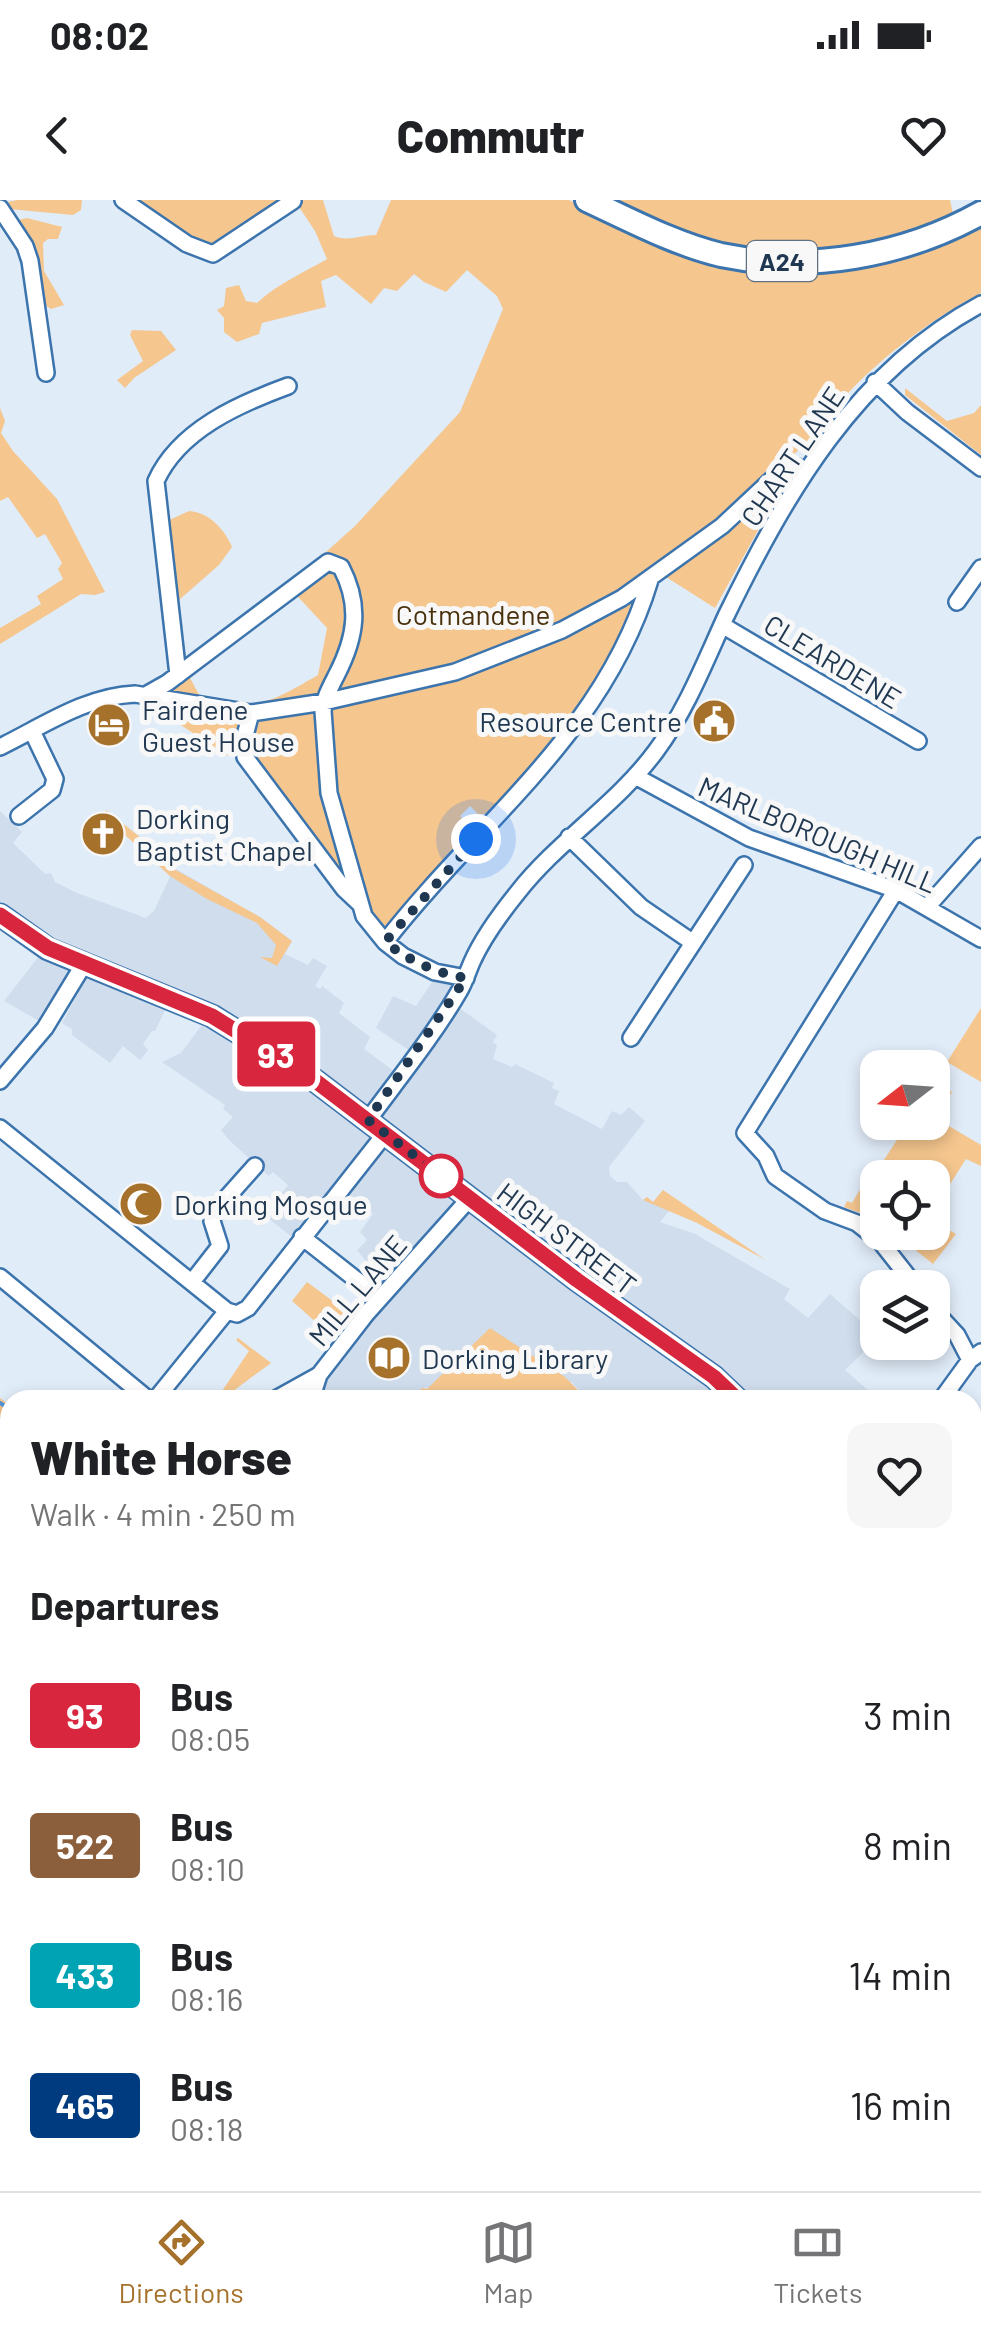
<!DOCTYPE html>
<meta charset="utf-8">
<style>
body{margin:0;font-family:Barlow,sans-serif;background:#f6f6f6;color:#202124;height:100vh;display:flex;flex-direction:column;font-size:38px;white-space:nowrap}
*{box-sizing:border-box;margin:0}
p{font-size:32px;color:#757577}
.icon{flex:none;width:55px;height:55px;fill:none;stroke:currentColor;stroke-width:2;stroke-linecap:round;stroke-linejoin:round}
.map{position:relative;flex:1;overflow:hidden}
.panel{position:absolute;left:0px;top:1190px;width:982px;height:802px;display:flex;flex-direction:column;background:#fff;border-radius:30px 30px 0 0;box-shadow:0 5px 15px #0003}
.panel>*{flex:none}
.badge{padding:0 20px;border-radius:8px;font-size:35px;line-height:65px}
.needle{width:65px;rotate:253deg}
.fabs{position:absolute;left:860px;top:850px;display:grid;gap:20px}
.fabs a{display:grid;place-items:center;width:90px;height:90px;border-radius:20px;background:#fff;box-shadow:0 5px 15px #0003;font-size:50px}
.you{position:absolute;width:50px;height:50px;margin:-25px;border:8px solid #fff;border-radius:50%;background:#1a73e8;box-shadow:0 0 0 15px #1a73e833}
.map>.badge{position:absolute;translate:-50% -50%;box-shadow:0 0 0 5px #fff}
h2{padding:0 30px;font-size:38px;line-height:90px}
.round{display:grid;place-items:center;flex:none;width:105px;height:105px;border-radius:20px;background:#f6f6f6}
.summary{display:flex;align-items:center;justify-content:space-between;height:170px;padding:0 30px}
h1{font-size:48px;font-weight:800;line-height:75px}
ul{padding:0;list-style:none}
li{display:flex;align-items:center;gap:30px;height:130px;padding:0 30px}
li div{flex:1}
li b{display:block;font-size:38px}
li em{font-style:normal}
li .badge{min-width:110px;font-weight:700;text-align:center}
.status{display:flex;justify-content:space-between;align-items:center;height:70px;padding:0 50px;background:#fff;direction:ltr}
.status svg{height:28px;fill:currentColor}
header{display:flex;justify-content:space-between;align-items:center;height:130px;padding:0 30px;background:#fff;font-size:45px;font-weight:800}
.dock{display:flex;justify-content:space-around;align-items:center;height:140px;border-top:2px solid #e0e0e0;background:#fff;font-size:28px;color:#757577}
.dock a{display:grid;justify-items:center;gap:5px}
.dock .active{color:#a6722b}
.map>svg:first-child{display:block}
.built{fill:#d0ddec}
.green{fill:#f5c68e}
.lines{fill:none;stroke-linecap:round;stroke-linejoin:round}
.stream{stroke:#5396da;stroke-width:4}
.minor-casing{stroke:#3c74ad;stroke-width:20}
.major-casing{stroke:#3c74ad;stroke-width:25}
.highway-casing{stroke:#3c74ad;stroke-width:28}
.minor{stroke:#fff;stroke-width:15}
.major{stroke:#fff;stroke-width:20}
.highway{stroke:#fff;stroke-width:22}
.line-casing{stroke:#fff;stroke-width:22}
.line{stroke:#d7263d;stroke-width:15}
.walk{stroke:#1f3750;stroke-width:10;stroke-dasharray:0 18}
.stop-dot{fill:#fff;stroke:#d7263d;stroke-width:5}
.labels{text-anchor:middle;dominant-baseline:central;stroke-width:10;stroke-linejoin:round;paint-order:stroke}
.shield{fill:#f8f8f8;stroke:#607182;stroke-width:2.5}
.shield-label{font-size:25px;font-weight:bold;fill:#1f3750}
.street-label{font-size:28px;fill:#1f3750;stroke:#f8f8f8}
.park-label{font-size:28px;fill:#49300c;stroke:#f8f8f8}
.poi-label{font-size:28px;fill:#1f3750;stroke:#f8f8f8;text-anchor:start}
</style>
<div class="status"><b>08:02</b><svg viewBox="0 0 49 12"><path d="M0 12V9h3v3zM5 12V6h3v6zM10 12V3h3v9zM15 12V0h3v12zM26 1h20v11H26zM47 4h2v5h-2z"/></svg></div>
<header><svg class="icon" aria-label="back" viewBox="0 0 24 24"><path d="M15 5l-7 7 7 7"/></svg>Commutr<svg class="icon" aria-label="heart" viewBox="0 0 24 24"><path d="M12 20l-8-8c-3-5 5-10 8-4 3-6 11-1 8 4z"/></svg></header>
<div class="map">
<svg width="981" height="1991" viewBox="0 0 981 1991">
<rect width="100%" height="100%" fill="#e1ecf9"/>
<path class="built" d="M0 611 22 632 13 643 45 674 51 673 55 682 77 693 146 718 154 711 174 668 260 717 292 741 285 754 308 765 313 758 327 766 315 786 320 789 322 786 344 803 339 813 370 837 364 849 395 872 372 909 304 864 53 740 6 710 0 704Z
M40 755 70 771 39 821 4 801Z
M88 775 170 800 155 831H152L143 844 148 850 140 860 123 846 110 863 72 835V829L62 823Z
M437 775 455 784 458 807 497 835 493 842 497 845 493 859 512 867 515 864 554 883 552 888 559 891 554 904 602 929 612 911 621 915 629 907 645 921 609 967 610 976 617 982H627L643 1000 647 997 653 1002 663 990 677 1001 660 1022 695 1034 790 1089 784 1099 808 1118 830 1094 877 1135V1139L845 1170 879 1200H588L572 1182 422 1188 411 1200H304L315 1168 379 1086 363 1073 361 1065 365 1060 357 1050 367 1040 360 1032 373 1014 359 1001 352 1007 330 990 293 1038 264 1015 288 985 273 972 269 976 229 940 221 930 233 917 223 909 225 905 162 862 181 853 207 818 370 929 413 853 376 828 393 796 416 806Z
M972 1320 981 1326V1578L973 1586Z
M981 1666V1816L973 1819V1673Z
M364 1982H569L572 1991H353L362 1988Z"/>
<path class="green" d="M17 0H82L81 10 73 15 9 9 8 2Z
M131 0H288L211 49 189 41Z
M304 0H323L334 36C348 42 361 35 376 35L391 0H569L670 46 775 70 981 25V93C935 117 885 154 849 192 826 218 808 246 779 266L787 278 715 408 666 377 657 382 639 404 589 504 492 614H478L470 606 460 616 471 627 468 641 389 725 382 726 374 722 252 559 232 549 227 556 172 519 139 505 189 476 203 502C261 508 268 504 318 475L327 428 288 386 355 326 460 212 503 109 497 96 467 70 446 92 424 82 414 74 397 91 384 88 371 104 336 75 321 81 326 107 262 123 259 134 237 142 224 132V118L217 110 224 106 226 88 239 85 246 101 257 103C277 84 303 73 327 59L315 31 297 4Z
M616 0H950L953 14C877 44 798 63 717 43 682 34 649 15 616 0Z
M27 18 62 27 58 39H48L43 43 44 71 64 105 51 109 42 103 17 28 18 20Z
M132 130 161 131 176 150 134 178 125 188 117 180 143 161 130 135Z
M905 188 947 221 974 213 981 205V255L905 195Z
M0 208 5 221 1 233 13 251 57 299 105 392 95 395 81 394 0 444V428L41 404 37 396 63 379 58 369 62 363 45 334 37 338 8 297 0 301Z
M189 311C209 312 225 330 232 347L219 365 179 400H176L165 322Z
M106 610 175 665 174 669 260 717 292 741 277 766 260 757 272 758 276 745 257 723 207 699 170 676 112 623 114 620 105 613Z
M981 808V882L947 862Z
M935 881 952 892 937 919 981 945V966L966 959 933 1011 932 978H878L877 1019 844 1007 847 1001 852 1003 875 964 880 966 908 923 932 922Z
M663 990 766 1060 697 1023 643 1000 647 997 653 1002Z
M933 1021 956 1034 933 1064 894 1033 932 1032Z
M307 1082 353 1116 335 1139 292 1101Z
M490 1128 565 1177 588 1200H411L422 1188 427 1189Z
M238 1138 271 1163 221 1200H216L249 1151 236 1140Z
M0 1198 10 1206V1463L0 1471Z"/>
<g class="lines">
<path class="stream" d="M0 1203 10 1209"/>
<defs>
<path id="minor" d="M123 0 187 44 213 54 293 1
M0 8 25 46 30 61 46 173
M875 182 907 212 981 268
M957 402 981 368
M722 425 918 541
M178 475 156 281C179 230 239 204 288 186
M144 496 167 483 328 362 341 367C361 405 356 437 337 474 331 486 324 498 323 511L329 593 364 716 385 742 403 756 435 772 466 778
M251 513 243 543 245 557 344 689 360 704
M0 547C43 526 86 496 135 494L251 513 324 502 455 472 562 430 622 398 722 326 783 269 797 267 805 272
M635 576 749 638 896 690 981 739
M19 616 52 590 55 579 32 531
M569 637 641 707 692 742
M896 690 745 933 766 956 775 976 825 1011 857 1023 880 1041 917 1088
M928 706 981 646
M385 742C479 621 604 534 650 380
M631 838 744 665
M0 881 45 828 84 764
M368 920C399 878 434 835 460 790 465 781 468 771 472 762 483 737 501 713 518 692 559 640 617 604 656 551 686 511 705 462 726 416 786 293 856 171 981 104
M0 928 227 1111
M302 1037 363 1085
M0 1077 149 1200
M192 1082 220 1046 212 1021 214 1012 255 966
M932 1108 957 1135 970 1160
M227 1111 237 1114 248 1108 385 934
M155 1200 227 1111
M274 1200 319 1175 367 1113 469 999
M311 1200 319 1175
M941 1200 970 1160 981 1152
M972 1573 981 1566
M0 1627 10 1624
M0 1783 10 1780
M972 1916 981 1910
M575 1982 578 1991
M227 1991 251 1982"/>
<path id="major" d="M0 715 48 749 212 816 309 876 577 1080 714 1177 738 1200
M972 1359 981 1364
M0 1926 10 1922
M972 1960 981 1959
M968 1982 969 1991"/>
<path id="highway" d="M587 0C630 20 675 44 721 55 808 73 904 56 981 13"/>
</defs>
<use href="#minor" class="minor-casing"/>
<use href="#major" class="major-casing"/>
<use href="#highway" class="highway-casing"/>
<use href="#minor" class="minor"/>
<use href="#major" class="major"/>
<use href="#highway" class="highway"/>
</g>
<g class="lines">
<defs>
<path id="line" d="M0 715 48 748 212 816 309 876 577 1080 714 1177 738 1200"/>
</defs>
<use href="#line" class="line-casing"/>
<use href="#line" class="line"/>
<path class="walk" d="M441 976 368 920 466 778C435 773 410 761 385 742L476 639"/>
</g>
<defs>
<symbol id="civic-disc" viewBox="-11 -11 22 22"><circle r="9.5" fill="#a6722b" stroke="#f8f8f8"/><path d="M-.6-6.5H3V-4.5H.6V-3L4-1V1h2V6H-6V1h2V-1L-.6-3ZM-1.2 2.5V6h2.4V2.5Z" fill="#fff"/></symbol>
<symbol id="hotel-disc" viewBox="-11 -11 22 22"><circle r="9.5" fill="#a6722b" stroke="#f8f8f8"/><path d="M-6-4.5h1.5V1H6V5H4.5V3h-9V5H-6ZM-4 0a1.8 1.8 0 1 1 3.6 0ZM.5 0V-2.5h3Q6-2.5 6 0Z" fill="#fff"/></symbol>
<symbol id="church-disc" viewBox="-11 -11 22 22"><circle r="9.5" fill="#a6722b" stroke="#f8f8f8"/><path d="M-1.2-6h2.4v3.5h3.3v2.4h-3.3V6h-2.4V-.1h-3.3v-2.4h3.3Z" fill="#fff"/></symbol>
<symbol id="mosque-disc" viewBox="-11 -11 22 22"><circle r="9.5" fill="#a6722b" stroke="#f8f8f8"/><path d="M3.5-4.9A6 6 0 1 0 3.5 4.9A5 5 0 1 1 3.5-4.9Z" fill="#fff"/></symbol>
<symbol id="library-disc" viewBox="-11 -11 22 22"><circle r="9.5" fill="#a6722b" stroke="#f8f8f8"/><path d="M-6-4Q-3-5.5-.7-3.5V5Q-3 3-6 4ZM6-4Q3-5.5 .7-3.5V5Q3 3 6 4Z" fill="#fff"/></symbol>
</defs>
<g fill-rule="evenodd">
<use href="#civic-disc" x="689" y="496" width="50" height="50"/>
<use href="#hotel-disc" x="84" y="500" width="50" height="50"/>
<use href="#church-disc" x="78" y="609" width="50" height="50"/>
<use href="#mosque-disc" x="116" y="979" width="50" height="50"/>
<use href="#library-disc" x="364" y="1133" width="50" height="50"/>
</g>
<circle class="stop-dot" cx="441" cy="976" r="20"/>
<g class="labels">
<rect class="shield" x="747" y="41" width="70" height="40" rx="8"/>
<g class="shield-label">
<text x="782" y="61">A24</text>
</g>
<g class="street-label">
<text transform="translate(792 256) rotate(-56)">CHART LANE</text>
<text transform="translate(833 461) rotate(31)">CLEARDENE</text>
<text transform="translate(818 634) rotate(23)">MARLBOROUGH HILL</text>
<text transform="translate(567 1038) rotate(37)">HIGH STREET</text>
<text transform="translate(357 1090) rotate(-50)">MILL LANE</text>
</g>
<g class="park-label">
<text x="473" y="414">Cotmandene</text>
</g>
<g class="poi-label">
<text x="142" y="509">Fairdene<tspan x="142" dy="32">Guest House</tspan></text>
<text x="682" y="521" text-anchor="end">Resource Centre</text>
<text x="136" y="618">Dorking<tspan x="136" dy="32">Baptist Chapel</tspan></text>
<text x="174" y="1004">Dorking Mosque</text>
<text x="422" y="1158">Dorking Library</text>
</g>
</g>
</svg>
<div class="fabs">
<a><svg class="needle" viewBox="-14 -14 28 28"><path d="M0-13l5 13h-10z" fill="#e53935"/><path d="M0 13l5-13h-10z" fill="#757577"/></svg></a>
<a><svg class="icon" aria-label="locate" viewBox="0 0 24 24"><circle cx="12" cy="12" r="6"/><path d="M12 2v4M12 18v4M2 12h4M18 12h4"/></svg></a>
<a><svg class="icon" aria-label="layers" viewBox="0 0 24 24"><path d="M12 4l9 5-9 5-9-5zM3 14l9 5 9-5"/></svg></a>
</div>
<div class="you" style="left:476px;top:639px"></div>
<b class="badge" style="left:276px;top:854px;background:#d7263d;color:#fff">93</b>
<section class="panel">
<div class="summary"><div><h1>White Horse</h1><p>Walk · 4 min · 250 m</p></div><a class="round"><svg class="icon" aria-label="heart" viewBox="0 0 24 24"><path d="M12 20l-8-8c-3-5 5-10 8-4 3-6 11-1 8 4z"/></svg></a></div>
<h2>Departures</h2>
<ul>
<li><span class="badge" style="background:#d7263d;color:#fff">93</span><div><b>Bus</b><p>08:05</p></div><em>3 min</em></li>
<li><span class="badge" style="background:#8b5e3c;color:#fff">522</span><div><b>Bus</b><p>08:10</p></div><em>8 min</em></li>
<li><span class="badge" style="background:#00a3b4;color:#fff">433</span><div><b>Bus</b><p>08:16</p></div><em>14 min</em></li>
<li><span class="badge" style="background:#003b80;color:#fff">465</span><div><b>Bus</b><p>08:18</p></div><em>16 min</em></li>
</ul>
</section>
</div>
<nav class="dock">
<a class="active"><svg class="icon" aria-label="directions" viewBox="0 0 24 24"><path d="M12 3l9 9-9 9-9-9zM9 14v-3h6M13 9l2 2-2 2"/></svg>Directions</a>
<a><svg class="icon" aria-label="map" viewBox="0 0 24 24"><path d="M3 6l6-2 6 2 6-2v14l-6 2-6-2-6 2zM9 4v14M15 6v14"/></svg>Map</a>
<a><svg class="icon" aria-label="tickets" viewBox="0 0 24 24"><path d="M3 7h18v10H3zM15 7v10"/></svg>Tickets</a>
</nav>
